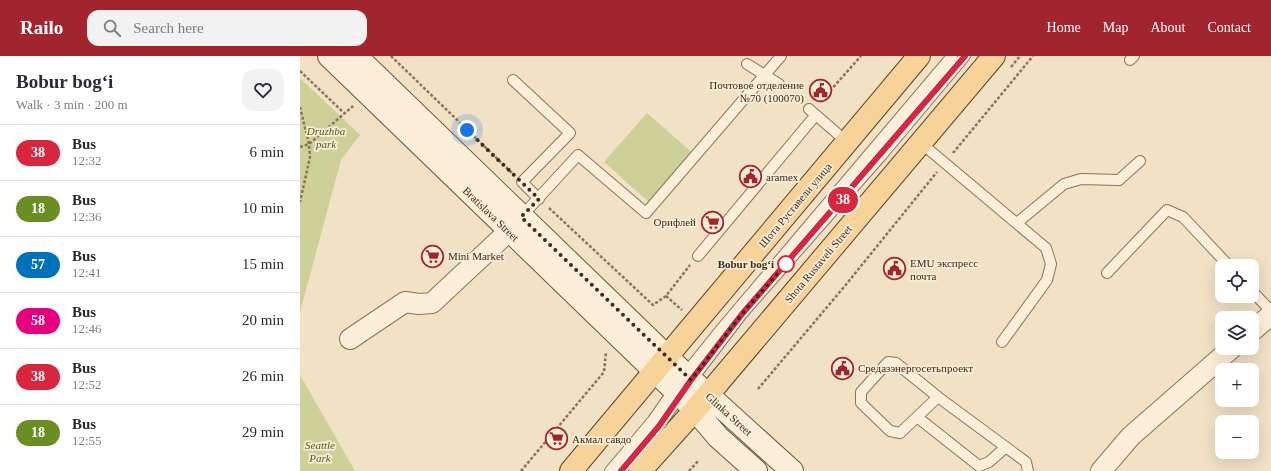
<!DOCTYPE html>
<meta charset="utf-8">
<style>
body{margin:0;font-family:"Times New Roman",serif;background:#f2f2f3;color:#2b2b33;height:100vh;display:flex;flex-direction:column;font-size:15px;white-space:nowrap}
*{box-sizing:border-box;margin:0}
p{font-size:13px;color:#7c7c81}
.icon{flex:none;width:22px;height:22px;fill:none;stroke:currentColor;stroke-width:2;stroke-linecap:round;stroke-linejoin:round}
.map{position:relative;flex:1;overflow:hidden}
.sheet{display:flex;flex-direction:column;background:#fff;width:300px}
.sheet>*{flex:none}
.badge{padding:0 8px;border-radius:13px;font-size:14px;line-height:26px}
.tools{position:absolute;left:915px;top:203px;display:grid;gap:8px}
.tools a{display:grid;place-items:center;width:44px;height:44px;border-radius:8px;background:#fff;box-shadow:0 4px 16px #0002;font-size:20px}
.you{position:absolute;width:20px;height:20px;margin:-10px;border:3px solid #fff;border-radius:50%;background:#1a73e8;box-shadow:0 0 0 6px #1a73e833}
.map>.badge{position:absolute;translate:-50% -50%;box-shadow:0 0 0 2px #fff}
.round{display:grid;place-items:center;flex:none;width:42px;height:42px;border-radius:12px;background:#f2f2f3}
.summary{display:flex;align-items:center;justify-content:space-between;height:68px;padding:0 16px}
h1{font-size:19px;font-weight:600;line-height:30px}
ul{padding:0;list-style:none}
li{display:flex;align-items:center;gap:12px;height:56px;padding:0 16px;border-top:1px solid #e1e1e2}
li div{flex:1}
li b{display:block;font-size:15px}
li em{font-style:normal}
li .badge{min-width:44px;font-weight:700;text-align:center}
header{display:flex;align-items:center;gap:24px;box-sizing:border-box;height:56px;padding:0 20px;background:#a2242e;color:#fff}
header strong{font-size:19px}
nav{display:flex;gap:22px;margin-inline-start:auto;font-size:14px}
.search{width:280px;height:36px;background:#f2f2f3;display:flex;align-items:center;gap:10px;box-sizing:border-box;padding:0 14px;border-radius:12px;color:#7c7c81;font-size:15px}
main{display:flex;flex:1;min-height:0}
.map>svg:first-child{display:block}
.green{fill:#ced197}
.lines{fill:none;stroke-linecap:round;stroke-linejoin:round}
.service-casing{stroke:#8e7259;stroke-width:12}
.minor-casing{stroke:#8e7259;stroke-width:22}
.secondary-casing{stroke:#70533c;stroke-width:24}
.primary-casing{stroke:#5c402d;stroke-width:24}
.path{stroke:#8e7259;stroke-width:2.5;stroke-dasharray:3 2;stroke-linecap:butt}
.service{stroke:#fbefd9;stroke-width:10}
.minor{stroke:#fbefd9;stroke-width:20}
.secondary{stroke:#fbefd9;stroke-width:22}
.primary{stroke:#f7d39a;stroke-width:22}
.line-casing{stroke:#fff;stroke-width:9}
.line{stroke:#d7263d;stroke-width:6}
.walk{stroke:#3d2b1e;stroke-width:4;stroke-dasharray:0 7.2}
.stop-dot{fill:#fff;stroke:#d7263d;stroke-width:2}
.labels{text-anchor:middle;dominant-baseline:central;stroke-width:3.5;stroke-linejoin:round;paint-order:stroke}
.poi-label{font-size:11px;fill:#3d2b1e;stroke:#f8ecd5;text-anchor:start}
.park-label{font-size:11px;font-style:italic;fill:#515b23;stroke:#f8ecd5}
.street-label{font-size:11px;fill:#3d2b1e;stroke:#f8ecd5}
.stop-label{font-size:11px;font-weight:bold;fill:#3d2b1e;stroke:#f8ecd5;text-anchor:end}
</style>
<header>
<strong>Railo</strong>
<div class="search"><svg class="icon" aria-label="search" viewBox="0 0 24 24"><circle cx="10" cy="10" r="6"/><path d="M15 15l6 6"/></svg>Search here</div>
<nav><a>Home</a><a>Map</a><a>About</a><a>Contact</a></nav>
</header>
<main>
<section class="sheet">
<div class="summary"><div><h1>Bobur bogʻi</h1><p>Walk · 3 min · 200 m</p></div><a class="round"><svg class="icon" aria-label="heart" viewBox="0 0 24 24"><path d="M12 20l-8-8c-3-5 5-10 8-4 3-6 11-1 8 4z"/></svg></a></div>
<ul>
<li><span class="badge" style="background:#d7263d;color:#fff">38</span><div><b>Bus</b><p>12:32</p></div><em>6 min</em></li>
<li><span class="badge" style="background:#6b8e23;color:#fff">18</span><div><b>Bus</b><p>12:36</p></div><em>10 min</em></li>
<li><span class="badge" style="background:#0072bc;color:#fff">57</span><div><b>Bus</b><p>12:41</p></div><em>15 min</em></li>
<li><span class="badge" style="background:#e6007e;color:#fff">58</span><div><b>Bus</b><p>12:46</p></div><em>20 min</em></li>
<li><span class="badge" style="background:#d7263d;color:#fff">38</span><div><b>Bus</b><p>12:52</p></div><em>26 min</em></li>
<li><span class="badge" style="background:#6b8e23;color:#fff">18</span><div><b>Bus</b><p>12:55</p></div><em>29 min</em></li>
</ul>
</section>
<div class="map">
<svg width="971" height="415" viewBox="0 0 971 415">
<rect width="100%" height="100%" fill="#f1e1c5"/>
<path class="green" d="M0 22 60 79 41 104 0 256Z
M347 57 395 99 351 148 304 106Z
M0 319 55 415H0Z"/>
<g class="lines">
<defs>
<path id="service" d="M830 4 834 0
M447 8 479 28
M213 24 270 77 222 126 239 143
M509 53 547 86
M621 87 746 192 751 208 747 224 702 286
M221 161 278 99 346 157 481 0
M717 167 764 128 781 123 819 124 840 105
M398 200 515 60
M807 217 867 154 883 161 929 210
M952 235 971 255
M391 325 442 258 582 99 665 0
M638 341 600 377 590 375 561 347V336L588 306 596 307 638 341 726 406 728 415
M617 361 679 410 689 406 706 391
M310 415 353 364 385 318 422 272 652 0
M321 415 359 370 381 338"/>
<path id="minor" d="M952 275 971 259
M50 283 105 246 119 248 132 247 209 175 220 162
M801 415 831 380 932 292"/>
<path id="secondary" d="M29 0 395 354 418 381 456 415
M56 0 385 318 492 415"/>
<path id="primary" d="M271 415 619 0
M340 415 395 354 694 0"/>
</defs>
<use href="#service" class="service-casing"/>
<use href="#minor" class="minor-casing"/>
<use href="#secondary" class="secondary-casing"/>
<use href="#primary" class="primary-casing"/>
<path class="path" d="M91 0 213 118
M711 11 720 0
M0 15 44 57
M520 46 561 0
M0 51 9 88 10 101 0 146
M0 91 9 88 53 50
M653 97 733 0
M249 152 353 249 366 240 390 209
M366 240 382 254
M458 333 544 231 637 116
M221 415 304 316 306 296
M389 415 399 404"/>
<use href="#service" class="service"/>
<use href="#minor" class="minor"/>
<use href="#secondary" class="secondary"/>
<use href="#primary" class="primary"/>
</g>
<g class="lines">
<defs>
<path id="line" d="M321 415 359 370 391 324 442 258 665 0"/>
</defs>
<use href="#line" class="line-casing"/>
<use href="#line" class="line"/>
<path class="walk" d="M167 74 239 143 221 161 391 324 442 258 486 208"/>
</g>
<defs>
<symbol id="civic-ring" viewBox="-11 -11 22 22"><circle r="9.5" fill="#f8ecd5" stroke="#a2242e" stroke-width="1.5"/><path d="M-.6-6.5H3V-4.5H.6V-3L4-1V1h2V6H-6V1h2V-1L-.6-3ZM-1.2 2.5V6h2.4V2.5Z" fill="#a2242e"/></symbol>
<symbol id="supermarket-ring" viewBox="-11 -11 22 22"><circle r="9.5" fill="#f8ecd5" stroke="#a2242e" stroke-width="1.5"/><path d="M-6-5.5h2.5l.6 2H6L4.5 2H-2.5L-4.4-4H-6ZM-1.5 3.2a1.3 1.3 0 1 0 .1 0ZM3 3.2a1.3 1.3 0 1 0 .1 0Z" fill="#a2242e"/></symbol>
</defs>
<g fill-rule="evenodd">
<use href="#civic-ring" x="508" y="22" width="25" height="25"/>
<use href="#civic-ring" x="438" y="108" width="25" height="25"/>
<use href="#supermarket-ring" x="400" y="154" width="25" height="25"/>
<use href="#supermarket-ring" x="120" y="188" width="25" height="25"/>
<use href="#civic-ring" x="582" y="200" width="25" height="25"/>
<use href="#civic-ring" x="530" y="300" width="25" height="25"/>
<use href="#supermarket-ring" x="244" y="370" width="25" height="25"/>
</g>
<circle class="stop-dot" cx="486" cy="208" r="8"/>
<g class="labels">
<g class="poi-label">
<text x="504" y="29" text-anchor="end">Почтовое отделение<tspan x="504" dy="13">№70 (100070)</tspan></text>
<text x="466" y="121">aramex</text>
<text x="396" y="166" text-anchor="end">Орифлей</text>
<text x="148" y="200">Mini Market</text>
<text x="610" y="207">EMU экспресс<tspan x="610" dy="13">почта</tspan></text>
<text x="558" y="312">Средазэнергосетьпроект</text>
<text x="272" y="383">Акмал савдо</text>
</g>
<g class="park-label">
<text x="26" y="75">Druzhba<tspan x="26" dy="13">park</tspan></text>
<text x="20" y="389">Seattle<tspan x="20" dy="13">Park</tspan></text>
</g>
<g class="street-label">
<text transform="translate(495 149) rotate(-50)">Шота Руставели улица</text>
<text transform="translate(191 158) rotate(44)">Bratislava Street</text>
<text transform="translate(518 208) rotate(-50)">Shota Rustaveli Street</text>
<text transform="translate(429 358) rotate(42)">Glinka Street</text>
</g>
<g class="stop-label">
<text x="474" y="208">Bobur bogʻi</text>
</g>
</g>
</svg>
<div class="tools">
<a><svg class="icon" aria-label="locate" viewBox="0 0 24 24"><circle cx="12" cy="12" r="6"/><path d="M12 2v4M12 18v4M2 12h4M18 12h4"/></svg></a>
<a><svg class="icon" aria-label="layers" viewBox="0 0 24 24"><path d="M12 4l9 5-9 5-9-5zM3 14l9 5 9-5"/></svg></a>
<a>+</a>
<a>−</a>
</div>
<div class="you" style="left:167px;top:74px"></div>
<b class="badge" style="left:543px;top:144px;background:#d7263d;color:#fff">38</b>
</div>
</main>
